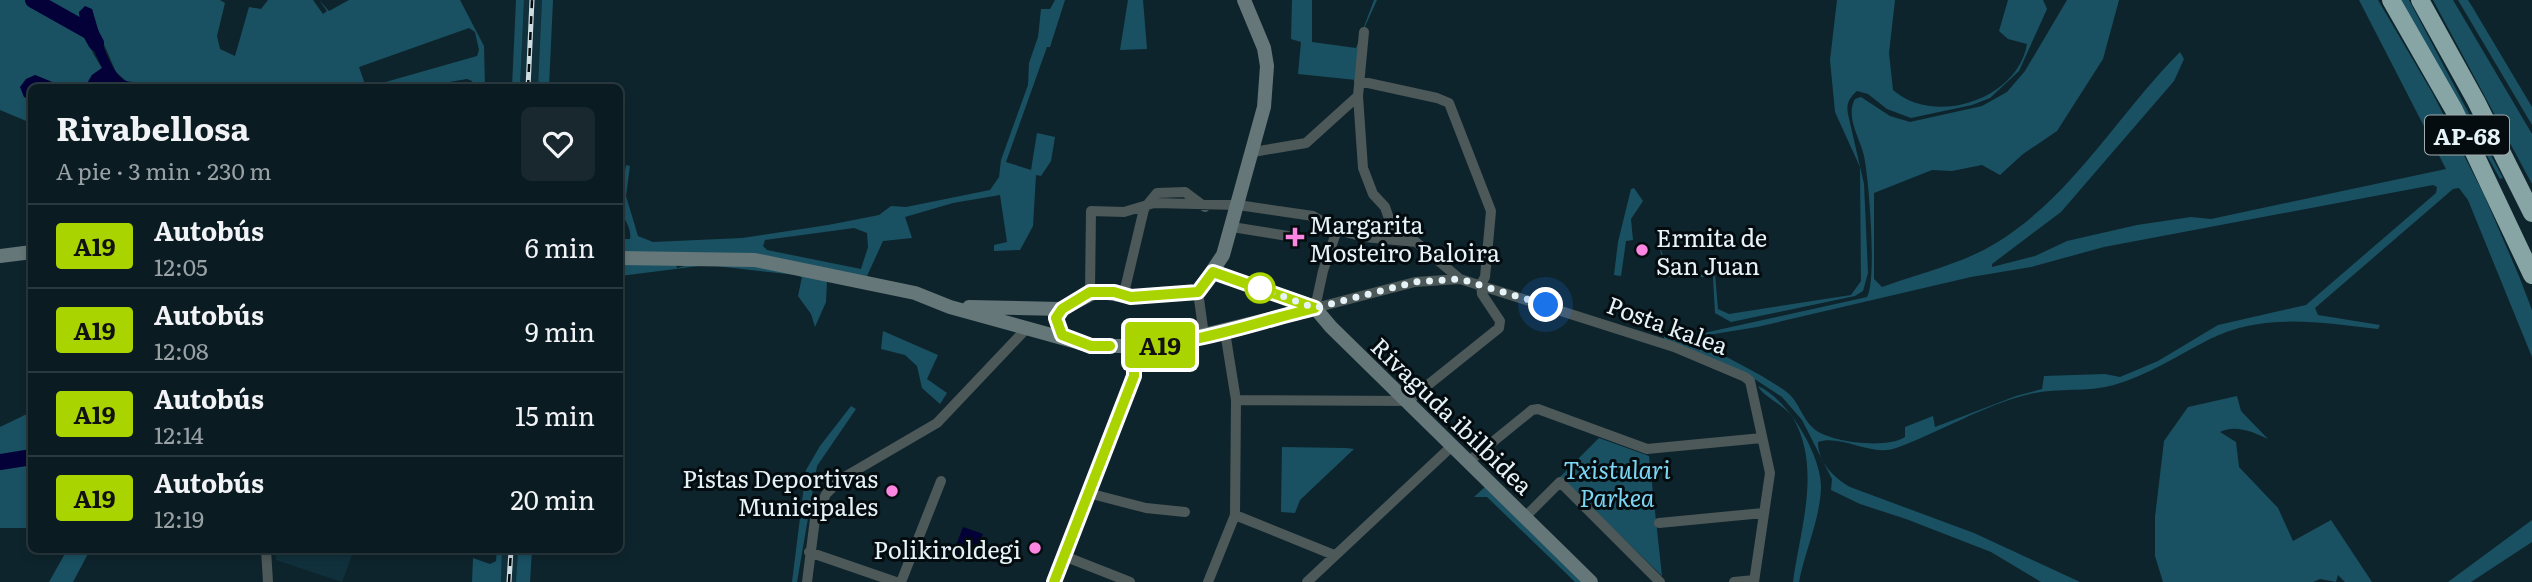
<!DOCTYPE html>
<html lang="es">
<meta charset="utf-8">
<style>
body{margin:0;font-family:Literata,serif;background:#18282e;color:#f1f3f6;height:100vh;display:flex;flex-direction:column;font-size:26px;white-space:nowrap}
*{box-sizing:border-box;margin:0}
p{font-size:23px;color:#99a1a5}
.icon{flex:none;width:38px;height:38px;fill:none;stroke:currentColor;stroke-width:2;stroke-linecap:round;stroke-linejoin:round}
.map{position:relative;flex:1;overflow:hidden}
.side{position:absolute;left:28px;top:84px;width:595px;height:469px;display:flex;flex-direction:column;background:#0a1b21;border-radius:10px;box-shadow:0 4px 10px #0003,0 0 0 2px #2a393f}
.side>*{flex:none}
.badge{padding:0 14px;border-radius:5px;font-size:24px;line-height:46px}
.you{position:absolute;width:35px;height:35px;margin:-18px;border:5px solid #fff;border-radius:50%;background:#1a73e8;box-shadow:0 0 0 10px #1a73e833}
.map>.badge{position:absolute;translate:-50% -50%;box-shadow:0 0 0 4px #fff}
.round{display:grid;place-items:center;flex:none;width:74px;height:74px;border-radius:10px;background:#18282e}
.head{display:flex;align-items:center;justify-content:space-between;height:119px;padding:0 28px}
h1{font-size:33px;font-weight:700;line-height:52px}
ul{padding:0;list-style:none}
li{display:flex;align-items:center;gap:21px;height:84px;padding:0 28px;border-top:2px solid #2a393f}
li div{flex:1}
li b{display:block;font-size:26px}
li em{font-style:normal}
li .badge{min-width:77px;font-weight:700;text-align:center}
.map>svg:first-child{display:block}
.built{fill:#10313c}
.green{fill:#195162;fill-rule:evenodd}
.water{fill:#030138}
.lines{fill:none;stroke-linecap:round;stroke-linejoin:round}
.river{stroke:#030138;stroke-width:16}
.street{stroke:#4d5859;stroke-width:10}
.secondary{stroke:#657778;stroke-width:14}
.highway{stroke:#88a5a6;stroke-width:18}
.rail-casing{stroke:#cedce1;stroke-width:5}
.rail{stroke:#040c0f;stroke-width:2.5;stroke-dasharray:8;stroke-linecap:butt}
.line-casing{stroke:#fff;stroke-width:16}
.line{stroke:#aad400;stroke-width:10}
.walk{stroke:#e5f2f7;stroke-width:7;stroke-dasharray:0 12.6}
.poi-dot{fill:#fd86e2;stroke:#040c0f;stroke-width:2.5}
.stop-dot{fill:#fff;stroke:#aad400;stroke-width:3.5}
.labels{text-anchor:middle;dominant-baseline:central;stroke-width:6;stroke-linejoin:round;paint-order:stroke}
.shield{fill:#040c0f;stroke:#a2adb1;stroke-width:2}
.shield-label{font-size:23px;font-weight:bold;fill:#e5f2f7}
.poi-label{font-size:24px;fill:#e5f2f7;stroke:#040c0f;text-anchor:start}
.street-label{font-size:24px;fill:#e5f2f7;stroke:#040c0f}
.park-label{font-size:24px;font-style:italic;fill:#7cd5f3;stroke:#040c0f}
</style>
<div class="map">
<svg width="2532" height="582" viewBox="0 0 2532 582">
<rect width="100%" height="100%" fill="#0e242c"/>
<path class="built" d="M524 0H542L538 87 520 88Z
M276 550H354L342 582 276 560Z
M502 550H518L516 582H501Z"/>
<path class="green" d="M0 0H220L225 3 217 36 220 49 235 56 249 7 261 9 268 0H313L323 14 327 11 319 0 329 11 349 0H460L484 46 485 87H475L472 81 467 79 419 87 375 85 477 56 479 50 475 32 469 28 359 67 366 87 175 88 126 81 116 72 99 33 92 9 79 12C82 33 91 51 102 68L92 75 85 87 52 82 35 75 24 97 31 99V123L0 110Z
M516 0H524L520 87H512Z
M542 0H553L549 87H538Z
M1055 0H1065L1050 47H1047L1006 162 1031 170 1037 133 1055 137 1051 161 1041 176 1036 175 1033 226 1020 250 994 251V245L1007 242 1000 195 953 203 905 217 912 238 883 241 867 276 620 253V239H630C632 226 622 219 620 206 619 193 624 178 626 165L630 166 626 196 638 236 653 242 742 238 828 225 879 215 891 206 906 207 990 190 999 177 1001 160 1028 85 1029 63 1038 37 1041 9H1050ZM854 228 867 233 868 247 861 269 767 250 763 246 765 240Z
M1128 0H1143L1147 49 1120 50Z
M1292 0H1312V42L1356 48 1374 0H1377L1363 31 1356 80 1298 74 1301 42 1291 39Z
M1837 0H1895L1889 53 1893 90C1935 127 2018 99 2027 44L2008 39 1999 31 2008 0H2043L2047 9 2019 71 1990 98 1972 105 1911 118 1887 109 1868 94 1857 91C1849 98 1846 104 1848 114L1864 184 1868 273 1863 291 1855 296 1731 322 1715 313 1713 277H1667L1657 238 1669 273 1674 276 1715 274 1718 309 1729 314 1851 295 1861 281 1860 167 1835 112 1830 60Z
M2067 0H2119L2103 59 2057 131 2023 154 2000 175 1982 165 1952 171 1932 170 1874 193V279L1882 287C1920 273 1962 264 1996 243 2074 195 2117 115 2180 52L2184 59 2174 81 2061 212 1992 264V267L2035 256 2067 241 2137 225 2191 217 2211 219 2446 169 2359 0H2378L2433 94 2484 195 2519 276 2532 310V357L2468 200 2459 188 2453 189 2315 308 2318 315 2380 325 2378 329C2321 323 2264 312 2210 339 2178 355 2149 375 2114 385 2086 393 2058 387 2030 394 1983 405 1941 432 1896 448 1871 457 1841 434 1818 442 1818 462 1834 478 1850 487L1974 533 2080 582H2041L1991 552 1906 519 1860 504 1831 490 1832 479 1802 420 1782 397 1747 374 1664 341V337L1704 333 1867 297C1877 281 1869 179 1864 156 1860 138 1845 117 1855 99L1861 97 1890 116 1910 122 1982 106 2007 92 2025 71ZM2433 185 2437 187 2436 193 2306 305 2218 325 2158 361 2120 377 2105 374 2044 376 2042 389 2016 396 1935 427 1933 416 1905 427V437C1888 449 1829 443 1813 428 1801 417 1799 400 1784 390 1758 372 1727 358 1700 343L1702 336 1757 327 1971 277 2031 267 2104 247Z
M2401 0H2409L2503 178 2500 179Z
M2433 0H2453L2532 134V184Z
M2458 0H2468L2473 8 2532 107V125Z
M1634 188 1643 201 1631 219 1633 240 1626 241 1621 276 1614 275 1618 242 1631 189Z
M620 262H675L677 268 700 262H747L827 280 826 302 815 327 811 314 798 296 802 277 796 275 707 265 620 276Z
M883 331 938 355 927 379 947 393 940 404 922 388 917 366 905 355 881 349Z
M1758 386C1788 399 1822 456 1821 488 1820 519 1805 551 1799 582H1793C1800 529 1822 468 1793 418 1785 405 1763 397 1758 386Z
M2237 396 2241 411 2268 439C2254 432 2235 424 2220 432L2236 442 2239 467 2278 508 2293 541 2331 520 2372 582H2345L2338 575 2336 582 2320 579 2313 582H2163L2155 556V517L2164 441 2188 407Z
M851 406 856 409 817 466 797 582H792L806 470 820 446Z
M31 412V528H0V427Z
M1599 438 1649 456 1662 576 1560 477Z
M1282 447 1346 448 1354 449 1300 500 1295 513 1281 512Z
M1487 485 1586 582H1575L1487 497H1474Z
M2532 520V542L2471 582H2448Z
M67 550H90L73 582H49Z
M497 550H502L501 582H472L473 558 490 564 496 561Z
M518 550H532L530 582H516Z"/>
<path class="water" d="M85 6 92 9C97 26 109 74 126 81 141 87 160 84 175 87L32 88 31 99 24 97 20 87 26 79 35 75 52 82 85 87 92 75 102 68 80 20 79 12Z
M963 527 983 534 971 562 952 556Z"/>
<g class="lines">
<path class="river" d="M33 0 90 32 96 43
M0 462 32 457"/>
<path class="street" d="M1359 81 1437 98 1449 103 1491 211 1485 277 1481 284
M1358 96 1363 168 1373 194 1385 207 1396 239
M1253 152 1306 143 1358 96 1364 32
M1232 227 1288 236
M1337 230 1323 271 1315 308 1415 282 1460 279 1674 347 1745 377 1750 381 1770 473 1754 582
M1090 292 1091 211 1124 212 1154 203 1238 205 1313 216 1337 230 1364 237 1416 242 1460 279
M1198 292 1204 335
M1124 293 1144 209 1157 193 1185 192 1205 207
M1062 309 1056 318 1062 335
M1236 400 1408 401 1499 328 1500 321 1482 294 1481 284
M1468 462 1532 410 1538 409 1647 449 1762 438
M1088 493 1146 508 1185 512
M1235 515 1334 555
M1525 517 1560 482 1660 582
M1659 523 1763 513
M266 550 268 582
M809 552 896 582
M1064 556 1130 582
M807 582 815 519 826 494 841 479 937 423 1027 328
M901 582 941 481
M1208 582 1235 515 1236 400 1225 332
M1307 582 1452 446
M1734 582 1754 580"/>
<path class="secondary" d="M0 256 32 252
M620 258 755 260 915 293 950 307 1091 346H1159L1315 308
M1213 272 1314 307
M969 307 1062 309 1097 291 1131 297 1198 292 1223 255 1264 107 1267 66 1264 48 1244 0
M1315 308 1331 327 1591 582
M1054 582 1134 376V346"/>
<path class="highway" d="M2391 0 2454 110 2532 275
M2420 0 2476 101 2532 213"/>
<defs>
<path id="rail" d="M528 88 532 0
M509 582 511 550"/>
</defs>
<use href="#rail" class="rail-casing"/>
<use href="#rail" class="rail"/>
</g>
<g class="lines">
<defs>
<path id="line" d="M1054 582 1134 376V346C1196 345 1256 322 1315 308L1213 272 1198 292 1131 297 1114 292H1090L1062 309 1056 318 1062 335 1091 346H1110"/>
</defs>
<use href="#line" class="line-casing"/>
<use href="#line" class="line"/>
<path class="walk" d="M1260 288 1315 308 1415 282 1460 279 1546 305"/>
</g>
<g class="poi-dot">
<path d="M1291.5 226.5h7v7h7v7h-7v7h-7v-7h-7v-7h7z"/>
<circle cx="1642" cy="250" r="7"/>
<circle cx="892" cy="491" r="7"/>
<circle cx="1035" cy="548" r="7"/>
</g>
<circle class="stop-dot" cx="1260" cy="288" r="14"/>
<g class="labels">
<rect class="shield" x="2425" y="115.5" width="84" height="39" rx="5"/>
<g class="shield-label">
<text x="2467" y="135">AP-68</text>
</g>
<g class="poi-label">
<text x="1309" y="223">Margarita<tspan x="1309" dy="28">Mosteiro Baloira</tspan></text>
<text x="1656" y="236">Ermita de<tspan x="1656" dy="28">San Juan</tspan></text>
<text x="878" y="477" text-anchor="end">Pistas Deportivas<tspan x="878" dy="28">Municipales</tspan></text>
<text x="1021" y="548" text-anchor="end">Polikiroldegi</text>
</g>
<g class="street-label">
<text transform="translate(1668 324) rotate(20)">Posta kalea</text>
<text transform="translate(1453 415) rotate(44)">Rivaguda ibilbidea</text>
</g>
<g class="park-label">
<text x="1617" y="468">Txistulari<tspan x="1617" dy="28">Parkea</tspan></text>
</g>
</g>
</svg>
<div class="you" style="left:1546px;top:305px"></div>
<b class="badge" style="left:1160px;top:345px;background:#aad400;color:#111">A19</b>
<section class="side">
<div class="head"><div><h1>Rivabellosa</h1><p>A pie · 3 min · 230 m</p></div><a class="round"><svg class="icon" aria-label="heart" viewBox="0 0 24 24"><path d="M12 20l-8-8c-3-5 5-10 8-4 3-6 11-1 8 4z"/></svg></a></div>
<ul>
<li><span class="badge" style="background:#aad400;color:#111">A19</span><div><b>Autobús</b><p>12:05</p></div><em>6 min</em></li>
<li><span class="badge" style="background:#aad400;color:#111">A19</span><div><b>Autobús</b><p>12:08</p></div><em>9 min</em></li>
<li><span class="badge" style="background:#aad400;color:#111">A19</span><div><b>Autobús</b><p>12:14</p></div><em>15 min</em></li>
<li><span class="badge" style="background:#aad400;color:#111">A19</span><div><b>Autobús</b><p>12:19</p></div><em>20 min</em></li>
</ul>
</section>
</div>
